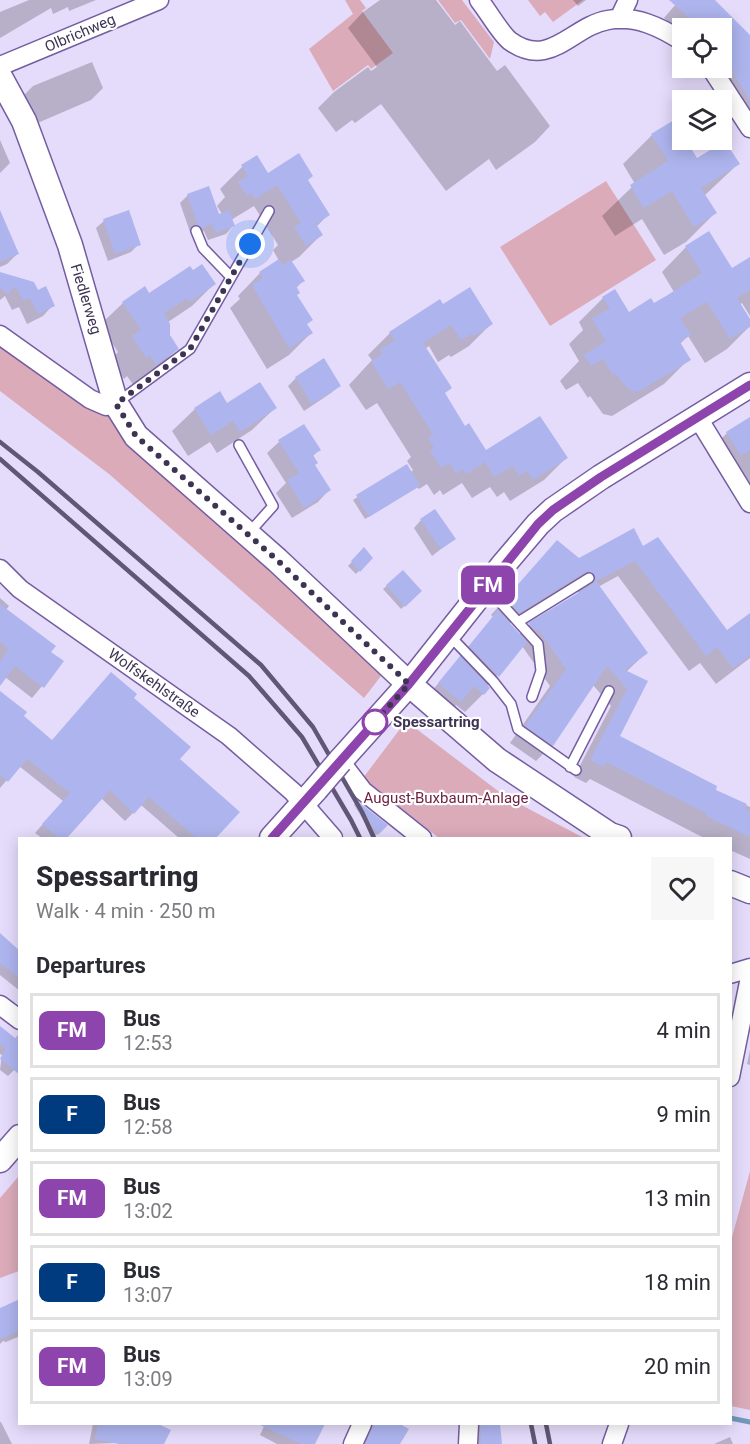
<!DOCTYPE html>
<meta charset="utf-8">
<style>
body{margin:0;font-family:Roboto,sans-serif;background:#f7f7f7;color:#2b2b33;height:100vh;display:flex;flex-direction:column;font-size:22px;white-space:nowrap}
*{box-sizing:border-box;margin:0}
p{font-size:20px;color:#7c7c81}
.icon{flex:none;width:33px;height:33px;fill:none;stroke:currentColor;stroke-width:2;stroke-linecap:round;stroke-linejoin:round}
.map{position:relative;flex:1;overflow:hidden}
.side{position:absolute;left:18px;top:837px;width:714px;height:588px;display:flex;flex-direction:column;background:#fff;border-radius:0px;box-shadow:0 3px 15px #0003}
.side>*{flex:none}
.badge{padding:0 12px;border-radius:9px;font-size:21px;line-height:39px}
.buttons{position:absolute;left:672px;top:18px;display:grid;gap:12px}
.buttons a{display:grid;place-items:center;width:60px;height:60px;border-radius:0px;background:#fff;box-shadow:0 3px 15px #0003;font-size:30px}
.you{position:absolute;width:30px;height:30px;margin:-15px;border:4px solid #fff;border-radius:50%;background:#1a73e8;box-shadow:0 0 0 9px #1a73e833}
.map>.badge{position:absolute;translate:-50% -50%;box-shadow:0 0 0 3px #fff}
h2{padding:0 18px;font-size:22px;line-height:54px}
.round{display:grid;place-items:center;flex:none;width:63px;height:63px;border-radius:0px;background:#f7f7f7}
.head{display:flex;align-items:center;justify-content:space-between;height:102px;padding:0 18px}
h1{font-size:28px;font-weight:800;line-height:45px}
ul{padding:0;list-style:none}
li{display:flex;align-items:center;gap:18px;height:75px;margin:0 12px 9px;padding:0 6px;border:3px solid #e1e1e2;border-radius:0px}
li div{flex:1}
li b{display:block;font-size:22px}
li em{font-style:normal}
li .badge{min-width:66px;font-weight:700;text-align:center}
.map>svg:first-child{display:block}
.green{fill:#dbabba}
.shadow{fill:#0003;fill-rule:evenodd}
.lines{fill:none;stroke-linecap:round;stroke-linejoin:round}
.stream{stroke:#7398bc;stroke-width:5}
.building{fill:#aeb5ee}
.service-casing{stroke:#755da1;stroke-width:12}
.minor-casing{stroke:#755da1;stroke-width:21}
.secondary-casing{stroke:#755da1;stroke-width:27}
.service{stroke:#fff;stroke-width:9}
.minor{stroke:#fff;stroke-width:18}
.secondary{stroke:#fff;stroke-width:24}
.rail{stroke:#605776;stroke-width:4.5}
.secondary-bridge-casing{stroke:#755da1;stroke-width:27;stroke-linecap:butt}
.secondary-bridge{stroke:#fff;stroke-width:24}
.line-casing{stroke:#fff;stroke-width:14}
.line{stroke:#8e44ad;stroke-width:9}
.walk{stroke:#3d3352;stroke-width:6;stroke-dasharray:0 10.8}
.stop-dot{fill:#fff;stroke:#8e44ad;stroke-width:3}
.labels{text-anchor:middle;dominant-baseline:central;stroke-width:4.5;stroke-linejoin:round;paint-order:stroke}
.street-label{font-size:15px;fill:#3d3352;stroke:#fff}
.stop-label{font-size:15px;font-weight:bold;fill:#3d3352;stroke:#fff;text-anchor:start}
.park-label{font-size:15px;fill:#6f2342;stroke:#fff}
</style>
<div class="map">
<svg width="750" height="1444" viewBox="0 0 750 1444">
<rect width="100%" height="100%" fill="#e5dcfb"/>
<path class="green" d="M345 0H360L366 8 362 11 393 53 371 69 368 65 333 91 309 49 353 14Z
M438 0H462L494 42 490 59 461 20 455 23Z
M528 0H583L553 22 545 12 540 16Z
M606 181 656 260 550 326 500 247Z
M0 335 90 399 136 436 380 672 381 676 364 698 109 474 0 391Z
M406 721 506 797 584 838H439L363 778Z
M750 1171V1410L731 1406V1241Z
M19 1176V1271L0 1278V1198Z"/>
<path class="shadow" d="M29 0H96L69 11 68 7 53 14 51 8 0 38V12Z
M380 0H436L455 25 460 21 497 71 505 65 550 126 535 142 496 170 489 159 446 191 381 104 355 123 352 120 336 132 318 108 334 92 368 67 371 71 377 67 348 28 363 12Z
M573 0H586L578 6Z
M671 0H712L750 37V130L709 68H722V28H682V34L664 18 676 4Z
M92 62 103 88 91 100 33 125 21 98 33 86Z
M673 122 697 160 738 164 704 196 715 213 686 242 664 255 642 219 615 236 602 216 635 184 623 164 652 135Z
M0 140 10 163 0 173Z
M256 157 267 175 307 181 328 215 316 227 321 235 299 257 291 262 303 281 296 288V295L306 325 311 333 289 355 267 369 230 308 240 299 238 296 260 273 279 261 273 250 278 245 254 206 231 220 233 226 226 234 208 240 204 231 194 235 190 232 180 203 188 195 218 216 222 214 217 206 225 197 220 189 242 167Z
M104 221 139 244 131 252 108 261 96 228Z
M0 237 17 254 7 264 0 267Z
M686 247 732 270 750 259V316L742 303 739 305 750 322V326L727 349 705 363 688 336 680 344 689 359 664 384 612 416 603 414 590 396 588 398 578 383 566 390 560 381 579 361 569 344 583 330 579 322 603 298 628 314 654 305 674 292 662 272Z
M0 273 38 292 53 305 43 316 27 324 19 307 12 310 5 296 0 300Z
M214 284 192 306 168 322V335L177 349 155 371 134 386 127 376 124 379 111 360 118 352 100 325 123 303 145 288 149 295Z
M443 307 491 324 469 346 451 357 449 355 438 362 429 346 425 349 444 394 465 428 485 452 566 458 544 480 510 501 504 492 497 497 490 487 472 498 462 483 443 495 440 490 434 495 427 484 419 489 417 487 365 519 353 500 406 466 410 473 413 470 407 461 411 457 377 403 366 410 349 385 372 360 368 355 390 333Z
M296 378 339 386 331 393 304 411 288 386Z
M219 393 227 405 275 408 252 430 217 453 210 442 188 456 172 431 195 409Z
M750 418V511L747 506 742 509 707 453 727 433Z
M279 442 319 450 312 457 314 466 329 490 318 502 292 518 276 493 286 483 267 453Z
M421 520 454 539 432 556 414 528Z
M557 542 578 560 643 548 727 632 750 615V658L716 684 700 663 689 671 618 576 598 587 646 653 626 672 646 682 618 736 714 791 750 807V859L730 850V838H704L590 779 586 783 574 777 611 706 593 685 552 745 536 761 510 743 550 686 522 646 487 687 483 694 465 712 456 705 442 719 421 703 459 660 458 659 493 617 491 615ZM568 588H575L579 594 529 625 519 635 509 624Z
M364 549 371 558 356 574 348 566Z
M403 572 420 591 401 609 383 589Z
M0 598 9 606 6 610 49 652 62 662 32 698 5 677 0 683Z
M132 698 178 759 238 812 214 838H179L141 805 125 821 101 798 65 838H42L35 833 63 801 19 766 0 788V702L22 716 52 742Z
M356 802 386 826 374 837 354 805Z
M0 935 20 953V991L0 975Z
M0 1028 20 1064 8 1076 0 1070 2 1055 0 1054Z
M750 1050V1065L747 1064Z
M20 1301V1336L6 1342 3 1341 0 1344V1309Z
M0 1422H1L12 1444H0Z
M93 1424H119L115 1443 89 1444Z
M265 1424H323L314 1444H277L260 1435Z
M372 1424H397L407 1429 398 1444H362Z
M468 1424H498L501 1444H468Z
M730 1437 733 1444H714Z"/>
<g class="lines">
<path class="stream" d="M730 1418 750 1422"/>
</g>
<path class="building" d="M669 0H715L750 35V100L722 56V28H701Z
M674 120 682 134V140H686L697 158 725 141 740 164 701 188 717 213 694 227 672 191 644 208 630 185 668 161 651 134Z
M299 153 313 176 308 180 330 215 316 224 323 235 306 246 294 227 301 223 277 185 255 199 251 193 247 196 238 182 248 176 241 165 257 155 268 173Z
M209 186 219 214 229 210 235 226 216 233 212 224 202 228 198 225 187 194Z
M0 210 19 254 0 262Z
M129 210 141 245 115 254 103 219Z
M709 231 732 268 750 257V290L737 298 750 319V327L730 339 707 302 680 318 691 335 680 342 691 360 638 392 628 389 615 373 613 375 603 359 591 366 584 355 606 341 592 319 610 308 602 297 615 289 629 312 651 298 654 303 666 296 702 273 685 246Z
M279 259 283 265 291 260 305 281 296 286 300 293 297 295 313 320 307 324 313 333 289 348 252 285 263 278 259 272Z
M202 264 216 284 190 302 187 298 164 313 170 324V335L179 349 156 365 150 355 146 358 132 336 141 330 122 302 145 286 149 293 190 266 193 270Z
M0 272 34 282 38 290 46 286 55 306 38 314 30 298 23 300 15 286 8 294 0 288Z
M470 287 493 324 474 336 472 334 461 340 451 325 423 343 452 388 445 393 465 426 469 423 486 450 540 416 568 458 533 480 527 471 519 476 513 466 494 477 485 462 466 474 463 469 456 474 450 463 441 468 430 451 434 448 428 437 433 434 400 382 388 389 371 361 383 354 380 350 395 340 389 332 440 299 443 304Z
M324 358 341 386 312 404 295 377Z
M260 382 277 408 240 432 233 421 211 435 194 408 220 391 227 403Z
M750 417V450L741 456 726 432Z
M304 424 321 450 313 455 318 463 315 465 331 490 304 508 287 480 299 473 278 440Z
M407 464 420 486 369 517 356 495Z
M435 509 456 539 441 549 420 519Z
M634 528 643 546 658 537 727 630 750 613V656L733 668 717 647 706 656 635 561 596 581 648 653 625 670 648 681 620 736 717 786 716 790 747 804 745 809 750 811V837L706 816V813L606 762 604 767 590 760 627 689 607 666 553 746 525 726 566 669 538 629 536 631 528 623 593 584 596 577 592 572H585L519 613 506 598 557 540 579 558Z
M364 547 373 558 360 572 351 561Z
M403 570 422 591 405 607 386 585Z
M0 604 56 646 51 652 64 661 44 688 15 666 0 686V662L9 649 0 642Z
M498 610 527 642 499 677 469 646Z
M460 656 490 688 484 695 474 686 461 702 438 683Z
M111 672 137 694 134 698 191 747 180 759 240 812 216 838H196L149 797 134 814 110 790 67 838H59L42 824 70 793 27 759 8 782 0 775V691L27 712 24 716 52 740Z
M356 800 388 825 378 835Z
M0 933 20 951V979L0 963Z
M0 1026 15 1038 20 1033V1075L0 1059 6 1049 0 1043Z
M20 1299V1330L0 1339V1308Z
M98 1424H158L171 1430 164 1444H119L95 1439Z
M258 1424H325L315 1444H301Z
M374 1424H400L409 1429 400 1444H365Z
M480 1424H500L502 1444H481Z"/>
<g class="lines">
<defs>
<path id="service" d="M196 231 203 248 231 277
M118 402 190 349 269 211
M239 445 273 506 248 534
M485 589 500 602 538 644 541 671 532 697
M518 622 589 578
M449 635 493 681 511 704 518 729 576 770
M570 767 609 691"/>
<path id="minor" d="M479 0C488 11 500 33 510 41 550 70 572 26 608 20 636 15 660 27 682 41
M619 19 628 0
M0 66 159 0
M711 68 750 128
M0 335 90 399 106 406 116 404
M698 418 750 503
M0 569 20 589 229 736 293 792 333 838
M340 761 363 791 422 838
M730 974 750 968
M0 1005 20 1020
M730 1077 750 977
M353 1444 362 1424
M468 1444 469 1424
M612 1444 619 1424"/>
<path id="secondary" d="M0 77 24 121 70 245 116 404 136 436 277 560 409 684 497 760 610 835 619 838
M340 761 409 684 504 564 538 524 553 510 601 477 750 385
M272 838 316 789
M730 883 750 891
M0 1160 20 1137"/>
</defs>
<use href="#service" class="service-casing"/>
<use href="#minor" class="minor-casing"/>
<use href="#secondary" class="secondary-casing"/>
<use href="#service" class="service"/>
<use href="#minor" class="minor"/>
<use href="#secondary" class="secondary"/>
<path class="rail" d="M0 442 38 472 261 665 313 727 362 812 374 838
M0 459 249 676 302 737 351 820 360 838
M531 1424 535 1444
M546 1424 550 1444"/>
<defs>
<path id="secondary-bridge" d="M316 789 340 761"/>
</defs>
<use href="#secondary-bridge" class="secondary-bridge-casing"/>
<use href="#secondary-bridge" class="secondary-bridge"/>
</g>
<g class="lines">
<defs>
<path id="line" d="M272 838 409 684 538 524 553 510 601 477 750 385"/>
</defs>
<use href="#line" class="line-casing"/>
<use href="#line" class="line"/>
<path class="walk" d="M250 244 190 349 116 404 136 436 277 560 409 684 375 722"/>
</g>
<circle class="stop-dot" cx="375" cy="722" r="12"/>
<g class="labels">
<g class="street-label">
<text transform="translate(80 33) rotate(-23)">Olbrichweg</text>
<text transform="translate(86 299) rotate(73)">Fiedlerweg</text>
<text transform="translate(154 683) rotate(35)">Wolfskehlstraße</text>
</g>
<g class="stop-label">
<text x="393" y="722">Spessartring</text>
</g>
<g class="park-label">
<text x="446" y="798">August-Buxbaum-Anlage</text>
</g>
</g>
</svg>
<div class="buttons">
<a><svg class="icon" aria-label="locate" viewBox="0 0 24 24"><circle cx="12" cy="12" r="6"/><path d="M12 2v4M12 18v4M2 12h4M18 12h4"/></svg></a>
<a><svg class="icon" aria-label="layers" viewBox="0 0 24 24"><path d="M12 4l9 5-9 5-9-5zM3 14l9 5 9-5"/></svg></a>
</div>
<div class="you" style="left:250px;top:244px"></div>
<b class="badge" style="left:488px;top:585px;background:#8e44ad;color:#fff">FM</b>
<section class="side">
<div class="head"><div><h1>Spessartring</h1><p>Walk · 4 min · 250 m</p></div><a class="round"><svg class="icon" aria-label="heart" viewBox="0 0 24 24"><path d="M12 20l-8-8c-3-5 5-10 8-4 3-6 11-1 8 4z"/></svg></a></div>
<h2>Departures</h2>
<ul>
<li><span class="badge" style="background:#8e44ad;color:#fff">FM</span><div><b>Bus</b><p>12:53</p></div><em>4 min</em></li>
<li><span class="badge" style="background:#003b80;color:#fff">F</span><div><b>Bus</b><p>12:58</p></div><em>9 min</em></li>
<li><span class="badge" style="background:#8e44ad;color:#fff">FM</span><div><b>Bus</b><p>13:02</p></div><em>13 min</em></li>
<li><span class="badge" style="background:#003b80;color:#fff">F</span><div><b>Bus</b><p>13:07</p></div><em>18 min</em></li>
<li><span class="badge" style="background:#8e44ad;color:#fff">FM</span><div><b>Bus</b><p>13:09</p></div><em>20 min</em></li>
</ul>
</section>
</div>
